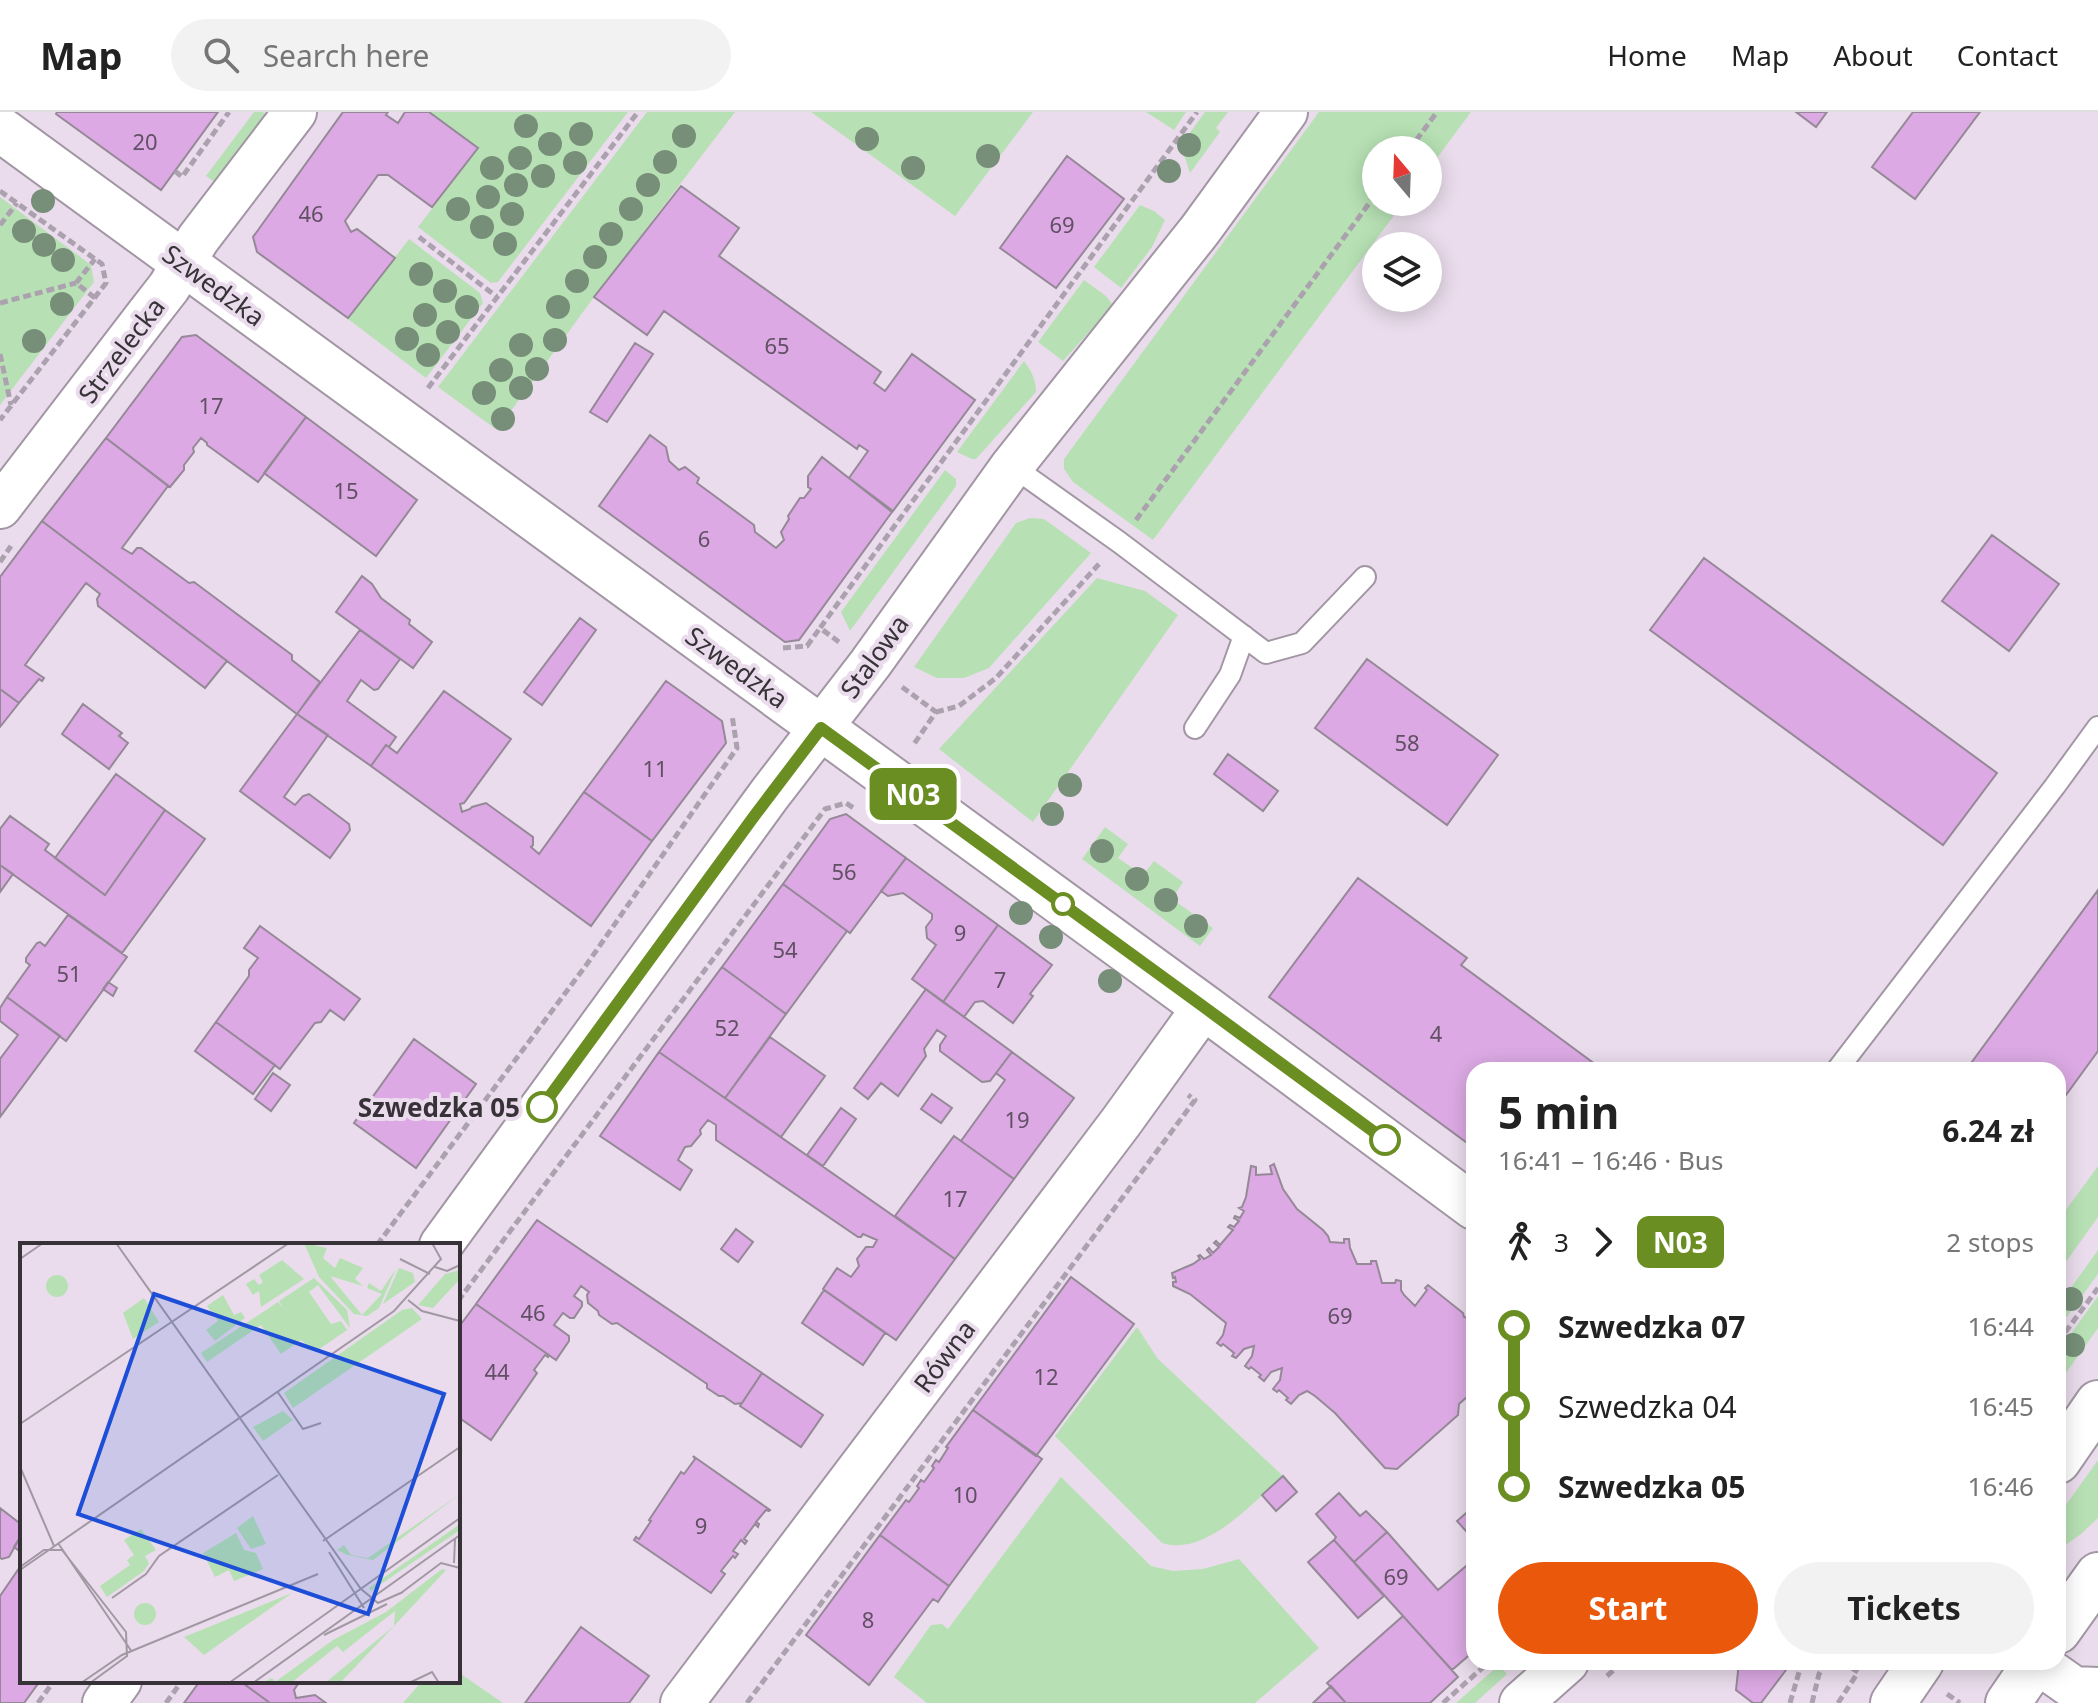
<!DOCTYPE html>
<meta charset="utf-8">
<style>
body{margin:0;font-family:"Noto Sans",sans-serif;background:#f2f2f2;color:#222;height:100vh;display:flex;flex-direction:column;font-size:30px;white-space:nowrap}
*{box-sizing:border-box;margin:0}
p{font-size:26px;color:#767676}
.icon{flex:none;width:44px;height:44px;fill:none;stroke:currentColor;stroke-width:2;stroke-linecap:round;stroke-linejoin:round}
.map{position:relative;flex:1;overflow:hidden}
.panel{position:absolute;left:1466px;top:950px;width:600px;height:608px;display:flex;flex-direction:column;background:#fff;border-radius:24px;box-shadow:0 4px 20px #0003}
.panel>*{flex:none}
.badge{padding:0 16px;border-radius:12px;font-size:28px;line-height:52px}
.needle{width:52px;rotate:341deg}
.buttons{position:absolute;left:1362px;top:24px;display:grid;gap:16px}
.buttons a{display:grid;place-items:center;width:80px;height:80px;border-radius:50%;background:#fff;box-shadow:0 4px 20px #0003;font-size:40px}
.map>.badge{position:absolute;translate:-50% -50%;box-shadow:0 0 0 4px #fff}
.legs{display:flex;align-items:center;gap:12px;height:88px;padding:0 32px;font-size:26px}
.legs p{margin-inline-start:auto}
.head{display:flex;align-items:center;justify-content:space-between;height:136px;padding:0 32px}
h1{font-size:44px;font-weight:700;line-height:60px}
.primary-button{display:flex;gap:16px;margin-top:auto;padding:16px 32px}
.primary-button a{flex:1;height:92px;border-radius:48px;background:#ea580c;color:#fff;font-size:32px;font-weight:700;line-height:92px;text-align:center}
.primary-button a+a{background:#f2f2f2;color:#222}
ul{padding:0 32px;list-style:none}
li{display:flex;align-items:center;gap:28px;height:80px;font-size:30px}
li i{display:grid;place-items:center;width:12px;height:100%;margin:0 10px;background:currentColor}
li i::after{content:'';width:20px;height:20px;margin:-10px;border:6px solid;border-radius:50%;background:#fff}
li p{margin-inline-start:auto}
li:first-child i{background:linear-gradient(#0000 50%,currentColor 0)}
li:last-child i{background:linear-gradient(currentColor 50%,#0000 0)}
header{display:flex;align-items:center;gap:48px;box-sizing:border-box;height:112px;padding:0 40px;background:#fff;border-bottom:2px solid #e0e0e0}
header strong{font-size:38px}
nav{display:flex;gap:44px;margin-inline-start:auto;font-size:28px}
.search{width:560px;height:72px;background:#f2f2f2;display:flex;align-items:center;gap:20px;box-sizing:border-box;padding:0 28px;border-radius:44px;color:#767676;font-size:30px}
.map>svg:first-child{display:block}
.green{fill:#b7e1b4}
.building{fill:#dca9e4;stroke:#958997;stroke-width:2}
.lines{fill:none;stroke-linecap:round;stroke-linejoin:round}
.lane-casing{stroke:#a296a4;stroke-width:24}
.street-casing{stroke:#a296a4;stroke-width:46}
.secondary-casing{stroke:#a296a4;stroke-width:48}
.path{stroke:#aca1ae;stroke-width:5;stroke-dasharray:8 4;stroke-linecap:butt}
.lane{stroke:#fff;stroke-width:20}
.street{stroke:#fff;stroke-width:42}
.secondary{stroke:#fff;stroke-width:44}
.tree{fill:#778f78}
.line-1-casing{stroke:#fff;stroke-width:18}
.line-1{stroke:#6b8e23;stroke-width:12}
.stop-1-dot{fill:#fff;stroke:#6b8e23;stroke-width:4}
.labels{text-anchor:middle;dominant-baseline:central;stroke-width:8;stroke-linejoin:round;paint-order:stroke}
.number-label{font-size:22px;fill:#605063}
.street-label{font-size:26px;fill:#373238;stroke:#eadcec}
.stop-label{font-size:26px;font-weight:bold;fill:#373238;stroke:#eadcec;text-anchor:end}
.inset-road{fill:none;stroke:#a298a4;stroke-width:2}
.view{fill:#1d4ed8;fill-opacity:0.15;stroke:#1d4ed8;stroke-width:4}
.inset-edge{fill:none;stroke:#373238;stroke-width:4}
</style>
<header>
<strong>Map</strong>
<div class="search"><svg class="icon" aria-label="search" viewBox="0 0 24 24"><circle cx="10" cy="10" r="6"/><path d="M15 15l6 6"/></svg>Search here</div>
<nav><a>Home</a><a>Map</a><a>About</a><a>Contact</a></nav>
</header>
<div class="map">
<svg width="2098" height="1591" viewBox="0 0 2098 1591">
<rect width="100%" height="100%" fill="#eadcec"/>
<path class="green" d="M254 0H263L267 3 216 71 206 64Z
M429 0H628L498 170 491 171 418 115 478 36Z
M647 0H735L594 185 497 318 438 275Z
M811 0H1033L955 104Z
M1146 0H1186L1174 18Z
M1205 0H1228L1216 16 1220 20 1190 61 1181 33Z
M1319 0H1471L1428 58V38H1376V90H1404L1153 428 1073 370 1064 357V347Z
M0 85 91 153 94 170 0 293Z
M1140 93 1154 99 1165 108 1152 135 1121 176 1094 155Z
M409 127 480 181 483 191 426 266 348 207Z
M1084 168 1106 184 1112 192 1105 202 1063 249 1038 230Z
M1024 249C1031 258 1036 268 1036 280L976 347H972L957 340Z
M945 358 956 367V374L850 519 841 500Z
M1030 406 1044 407 1091 441 989 556 964 566H937L914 555 1016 411Z
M1097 466 1145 479 1178 503 1033 710 939 637Z
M1105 715 1128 732 1118 746 1143 763 1154 749 1183 770 1172 787 1213 816 1200 834 1082 747Z
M2098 1054V1105L2058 1161V1109Z
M2098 1138V1162L2058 1217V1194Z
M2098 1184V1216L2058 1272V1240Z
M1137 1215 1158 1247 1283 1364C1253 1390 1206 1445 1162 1431L1055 1324Z
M2098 1348V1406L2081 1422 2061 1436 2058 1434V1404Z
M1061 1365 1151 1454 1173 1459 1203 1457 1239 1447 1319 1536 1255 1591H927L894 1565 931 1513 942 1512 948 1517Z
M1499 1553 1507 1562 1475 1591H1456Z
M458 1560 503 1591H403L422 1569H458Z"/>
<path class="building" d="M57 0H218L161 78 56 2Z
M343 0H388L386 3 398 11 405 0H429L478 36 432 95 388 63H378L345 109 351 120 357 117 395 146 348 206 257 140 253 125Z
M1796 0H1827L1816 15Z
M1913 0H1980L1915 87 1872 55Z
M1067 44 1124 87 1056 176 1000 136Z
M681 74 739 116 719 144 881 260 874 271 885 279 912 242 975 288 893 399 849 366 868 339 859 333 857 337 664 199 647 223 594 185Z
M196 223 306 305 258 370 207 333V331L201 326 193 336 194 340 184 353V358L170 375 106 326 182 225Z
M635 231 653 242 607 310 590 300Z
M306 305 417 388 376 444 264 361Z
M650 323 666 335 669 349 679 358 685 355 699 366 697 371 754 413 755 420 776 436 784 428 781 420 789 407 788 404 800 386H804L811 377 808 375V364L822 345 892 400 799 528 785 530 599 394Z
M106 326 168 374 122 436 132 442 137 436H141L189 471 194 470 292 543V548L320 570 297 602 42 409Z
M42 409 227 549 205 576 98 494 97 487 100 482 86 471 25 553 44 566 42 569 39 567 19 591 0 577V465Z
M1992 423 2059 472 2009 539 1942 489Z
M1704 446 1997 661 1943 733 1650 518Z
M362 464 372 472 381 486 410 508 409 512 432 530 413 556 336 500Z
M580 506 596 518 542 593 524 580Z
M360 518 400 547 378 577 374 578 361 568 347 589 396 625 389 635 386 633 371 654 297 602Z
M1367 547 1498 643 1447 713 1315 616Z
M666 569 722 609 726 631 652 729 584 680Z
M0 577 19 591 0 615Z
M444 579 511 627 464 691 460 692 462 700 470 697 472 695 486 691 533 725V733L531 735 539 742 584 680 652 729 591 814 371 654 386 633 397 641Z
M83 592 122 621 119 624 128 631 109 657 62 622Z
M297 602 328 623 284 685 295 693 303 684 309 682 349 712 350 718 330 746 240 679Z
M1228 642 1278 679 1263 699 1214 662Z
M116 662 165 698 105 783 55 746Z
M165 698 205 727 122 841 0 753V717L10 704 49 732 45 738 105 783Z
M846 702 906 746 850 821 783 772 830 707Z
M906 746 998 813 943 890 912 867 936 833 927 826 926 815 932 807V802L903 781 888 784 881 779Z
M0 753 13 762 0 780Z
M1358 766 1467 846 1461 853 1603 958H1474V1036L1269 885Z
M783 772 847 819 786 902 722 855Z
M2098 778V939L2058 994V958H1966Z
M68 803 127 845 66 929 7 885 30 853 26 850V846L37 831 40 830 45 834Z
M998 813 1052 853 1030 882 1033 884 1013 911 983 889 975 890 964 905 943 890Z
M260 814 360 887 344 908 330 898 321 910 315 911 280 957 216 910 249 864V858L258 846 244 836Z
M722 855 786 902 725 986 659 940Z
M108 870 117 876 113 884 103 877Z
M926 877 1012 940 990 969 982 970 940 939V933L946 924 937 918 924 937 926 944 898 984 881 971 868 987 854 976Z
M7 885 60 924 0 1005V947L18 923 0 909V896Z
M216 910 275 953 253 982 195 939Z
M770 925 825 964 781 1025 725 986Z
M414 927 476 972 416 1056 354 1011Z
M659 940 955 1147 896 1228 823 1177 837 1156 851 1165 859 1154 857 1147 866 1135H873L877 1128 863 1122 861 1125H858L716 1028V1013L708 1008 700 1018 701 1022 691 1034 685 1035 678 1048 692 1058 680 1078 600 1024Z
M1012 940 1074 986 1014 1067 961 1029 1005 968 996 961Z
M273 961 290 973 271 999 255 987Z
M932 982 952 996 941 1011 921 997Z
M841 996 856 1007 823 1054 807 1043Z
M954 1024 1014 1067 955 1147 895 1104Z
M1274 1052 1283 1077 1297 1097 1323 1118 1328 1124 1330 1130 1344 1131V1127H1349L1350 1136 1357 1152H1371V1149H1376L1382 1171H1395L1396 1168 1401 1169V1178L1404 1183 1415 1194 1427 1178 1425 1176 1428 1173 1463 1201 1464 1205 1474 1208V1278H1467L1468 1284 1459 1292 1458 1303 1397 1357 1385 1356 1335 1301 1315 1284 1307 1279 1299 1283 1291 1292 1286 1288 1288 1286 1279 1278 1277 1280 1273 1277 1280 1268 1282 1256 1271 1260 1264 1269 1259 1265 1261 1263 1251 1255 1249 1257 1245 1254 1252 1244 1254 1234 1244 1237 1236 1246 1232 1244 1234 1241 1223 1232 1221 1234 1217 1231 1223 1223 1226 1211 1190 1182 1173 1174V1170H1176L1175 1165 1173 1166 1172 1161 1193 1152 1200 1147 1198 1144 1200 1143 1204 1147 1211 1143 1207 1138 1209 1136 1213 1141 1219 1135 1214 1131 1216 1129 1220 1133 1233 1118 1228 1115 1230 1113 1234 1115 1239 1109 1234 1106 1235 1104 1240 1106 1244 1099 1239 1096 1242 1095 1246 1085 1251 1054 1256 1055V1063L1272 1062 1270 1054Z
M537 1108 762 1261 742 1291 735 1292 723 1284H719L707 1276V1272L617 1211 612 1212 599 1203 598 1199 588 1191 587 1183 589 1180 581 1174 574 1184 582 1190V1194L574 1206H570L563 1201 554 1213 569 1224V1229L556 1248 476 1192Z
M736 1117 753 1130 738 1150 721 1137Z
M1071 1165 1134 1212 1036 1344 973 1298Z
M824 1178 885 1221 863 1253 802 1211Z
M476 1192 549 1243 548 1245 545 1243 534 1258 537 1261 491 1328 458 1305V1216Z
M762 1261 823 1303 801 1335 740 1294Z
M973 1298 1042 1347 949 1474 880 1423 906 1388 909 1390 919 1376 917 1374 921 1368 924 1370 934 1356 932 1354 936 1348 939 1350 948 1336 946 1335Z
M693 1344 770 1398 769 1399 766 1398 756 1410 759 1412 758 1415 755 1412 744 1427 747 1429 745 1432 741 1428 733 1439 738 1442 735 1446 733 1444 721 1459 725 1462 711 1481 634 1428 636 1425 639 1427 651 1409 649 1408 681 1360 684 1362 695 1347Z
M1283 1364 1297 1380 1276 1399 1262 1383Z
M1339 1381 1360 1404 1366 1399 1387 1420 1354 1450 1334 1428 1336 1425 1316 1402Z
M1474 1389V1539L1452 1558 1354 1450 1387 1420 1438 1478 1473 1448 1469 1440 1474 1428 1457 1409 1473 1395 1470 1393Z
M0 1396 22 1413V1422L9 1445 2 1447 0 1446Z
M22 1422V1441L14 1435Z
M880 1423 949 1474 938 1490 933 1487 869 1573 806 1523Z
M1334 1428 1384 1484 1358 1506 1308 1450Z
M22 1452V1569H40L24 1591H0V1484Z
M1403 1504 1458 1565 1430 1591H1346L1327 1571Z
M581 1515 649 1564 629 1591H525Z
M1739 1550H1789V1554L1761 1591H1753L1736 1578Z
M200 1569H240L270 1591H184Z
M240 1569H300L294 1578 296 1586 315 1583 326 1591H270Z
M1331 1574 1346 1591H1313Z"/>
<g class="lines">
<defs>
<path id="lane" d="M1012 354 1119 430 1266 541 1302 531 1365 465
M1195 616 1230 563 1244 524
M1837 958 2055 674 2098 615"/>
<path id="street" d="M0 395 148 202 169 175 198 127 295 0
M441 1133 769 683 870 552 1012 354 1200 118 1286 0
M2037 1550 2074 1576 2098 1577
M104 1591 120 1569
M682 1591 1121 1010 1204 895
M1521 1591 1567 1550"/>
<path id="secondary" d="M0 17 1204 895 1474 1095
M2058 1349 2098 1291
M2058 1519 2098 1463
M1893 1591 1921 1550
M2008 1591 2036 1550"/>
</defs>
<use href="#lane" class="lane-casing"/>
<use href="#street" class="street-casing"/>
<use href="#secondary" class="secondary-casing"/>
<path class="path" d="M1409 38 1437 0
M175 59 182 65 229 0
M0 79 102 152 106 171 0 308
M0 113 17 91
M419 125 497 185
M95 186 76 171 95 147
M0 191 76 171
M0 242 11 293
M428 276 638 0
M1136 408 1376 82
M0 450 11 434
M839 530 820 516 1197 0
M783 536 807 534 820 516
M902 575 936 600 914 632
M936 600 959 594 996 566 1099 452
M377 1133 587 852 737 636 732 603
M458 1189 825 697 846 691 855 697
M2058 1230 2098 1176
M1842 1550 1858 1560
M1607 1564 1623 1550
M1947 1582 1960 1591
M38 1591 54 1569
M166 1591 182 1569
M747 1591 1195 988 1188 983
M1443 1591 1489 1550
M1790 1591 1802 1550
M1812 1591 1819 1562 1827 1550
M1838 1591 1857 1562"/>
<use href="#lane" class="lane"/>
<use href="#street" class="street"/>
<use href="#secondary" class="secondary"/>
</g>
<g class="tree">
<circle cx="526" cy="14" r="12"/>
<circle cx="581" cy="22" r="12"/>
<circle cx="684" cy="24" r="12"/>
<circle cx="867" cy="27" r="12"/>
<circle cx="550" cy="32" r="12"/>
<circle cx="1189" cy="33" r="12"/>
<circle cx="988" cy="44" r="12"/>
<circle cx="520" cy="46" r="12"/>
<circle cx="665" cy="50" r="12"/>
<circle cx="575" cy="51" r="12"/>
<circle cx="492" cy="56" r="12"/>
<circle cx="913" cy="56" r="12"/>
<circle cx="1169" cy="59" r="12"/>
<circle cx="543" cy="64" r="12"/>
<circle cx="516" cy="73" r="12"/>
<circle cx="648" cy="73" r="12"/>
<circle cx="488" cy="85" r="12"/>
<circle cx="43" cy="89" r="12"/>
<circle cx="458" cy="97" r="12"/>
<circle cx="631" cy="97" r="12"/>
<circle cx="512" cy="102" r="12"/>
<circle cx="482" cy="115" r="12"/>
<circle cx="24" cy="119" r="12"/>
<circle cx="611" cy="122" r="12"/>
<circle cx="505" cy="132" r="12"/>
<circle cx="44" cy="133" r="12"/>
<circle cx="595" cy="145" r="12"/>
<circle cx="63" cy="148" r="12"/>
<circle cx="421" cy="162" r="12"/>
<circle cx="577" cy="169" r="12"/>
<circle cx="445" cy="179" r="12"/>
<circle cx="62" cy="192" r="12"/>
<circle cx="467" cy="195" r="12"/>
<circle cx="558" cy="195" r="12"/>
<circle cx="425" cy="203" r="12"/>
<circle cx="448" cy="220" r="12"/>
<circle cx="407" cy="227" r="12"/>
<circle cx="555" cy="228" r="12"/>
<circle cx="34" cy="229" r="12"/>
<circle cx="521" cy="233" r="12"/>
<circle cx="428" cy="243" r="12"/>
<circle cx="537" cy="257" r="12"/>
<circle cx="501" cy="258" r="12"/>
<circle cx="521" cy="276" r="12"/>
<circle cx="484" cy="281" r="12"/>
<circle cx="503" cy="307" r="12"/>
<circle cx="1070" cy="673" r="12"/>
<circle cx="1052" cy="702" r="12"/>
<circle cx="1102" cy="739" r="12"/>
<circle cx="1137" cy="767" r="12"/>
<circle cx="1166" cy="788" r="12"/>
<circle cx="1021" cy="801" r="12"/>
<circle cx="1196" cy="814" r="12"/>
<circle cx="1051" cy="825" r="12"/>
<circle cx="1110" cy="869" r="12"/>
<circle cx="2071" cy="1187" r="12"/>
<circle cx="2073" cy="1233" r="12"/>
</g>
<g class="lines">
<defs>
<path id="line-1" d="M542 995 755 703 821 616 1204 895 1385 1028"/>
</defs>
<use href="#line-1" class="line-1-casing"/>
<use href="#line-1" class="line-1"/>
</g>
<g class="stop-1-dot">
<circle cx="1063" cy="792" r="10"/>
<circle cx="542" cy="995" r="14"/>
<circle cx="1385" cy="1028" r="14"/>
</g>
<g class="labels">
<g class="number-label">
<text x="145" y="29">20</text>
<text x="311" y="101">46</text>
<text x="1062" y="112">69</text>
<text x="777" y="233">65</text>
<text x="211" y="293">17</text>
<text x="346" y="378">15</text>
<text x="704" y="426">6</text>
<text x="1407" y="630">58</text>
<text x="655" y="656">11</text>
<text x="844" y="759">56</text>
<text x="960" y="820">9</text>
<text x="785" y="837">54</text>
<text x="69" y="861">51</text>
<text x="1000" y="867">7</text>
<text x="727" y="915">52</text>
<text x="1436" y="921">4</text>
<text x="1017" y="1007">19</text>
<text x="955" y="1086">17</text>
<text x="533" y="1200">46</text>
<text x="1340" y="1203">69</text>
<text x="497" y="1259">44</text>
<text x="1046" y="1264">12</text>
<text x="965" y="1382">10</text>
<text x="701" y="1413">9</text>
<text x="1396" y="1464">69</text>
<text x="868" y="1507">8</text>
</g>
<g class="street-label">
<text transform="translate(214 173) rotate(36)">Szwedzka</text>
<text transform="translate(121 238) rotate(-53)">Strzelecka</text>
<text transform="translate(874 544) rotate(-54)">Stalowa</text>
<text transform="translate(737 555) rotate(36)">Szwedzka</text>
<text transform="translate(944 1244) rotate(-53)">Równa</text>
</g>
<g class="stop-label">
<text x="520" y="995">Szwedzka 05</text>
</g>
</g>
<g transform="translate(20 1131)">
<rect width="440" height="440" fill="#eadcec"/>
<path d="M284 0 307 5 303 15 315 25 320 15 343 25 335 36 343 43 310 33 342 72 362 51 347 45 349 40 361 48 376 26 359 65 347 73 334 71 299 34ZM262 17 284 36 241 64 239 48 233 52 226 41 234 36 239 42 243 39 239 32ZM379 25 393 30 395 39 363 61ZM440 27V36L413 65 398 62 425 31ZM26 43a11 11 0 1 1 22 0a11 11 0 1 1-22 0ZM294 35 327 67 330 85 298 42 289 49 311 81 321 78 327 87 295 109 281 97 261 111 241 82 187 119 181 110 258 59 264 66 259 58ZM203 52 214 72 221 69 225 75 195 98 186 87 198 78 187 63ZM124 55 139 79 113 96 103 70ZM392 65 402 76 273 165 264 150 382 67ZM263 168 273 177 243 198 233 184ZM440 251 353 317 328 312 317 307 324 302 331 312 348 315ZM233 273 246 301 231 306 217 285ZM440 281V287L351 348 349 345ZM121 286 136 307 125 313 129 320 124 328 87 354 80 343 110 322 107 317 114 312 104 297ZM216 290 224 307 236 310 243 326 214 338 209 327 195 334 183 310ZM422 326 426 327 375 382 320 440H305L374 383 375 368 323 409 317 403 271 440H242L252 435 255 439 313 397 366 369ZM272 350 184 412 164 394ZM114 371a11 11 0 1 1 22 0a11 11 0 1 1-22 0Z" fill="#b7e1b4"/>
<path class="inset-road" d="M96 0 341 346 358 360 383 349M0 16 23 0M380 16 410 31M415 24 427 28 440 22M388 57 402 68 440 78M257 148 283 186 301 180M0 181 269 0M1 226 34 303M303 298 440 204M38 300 112 409M309 309 344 365M434 320 435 296M0 324 24 307H42L106 389 107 413 70 440M0 327 374 68 421 16 412 0M381 350 421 320 440 325M92 355 126 331 139 313 258 232M304 392 367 361M61 440 102 412 298 331M209 440 440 275M233 440 440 292M389 440 412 429 419 440"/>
<path class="view" d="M134 51 424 151 348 371 58 271Z"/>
<rect width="440" height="440" class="inset-edge"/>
</g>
</svg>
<div class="buttons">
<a><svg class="needle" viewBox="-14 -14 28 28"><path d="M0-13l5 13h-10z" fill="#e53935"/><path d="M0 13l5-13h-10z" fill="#767676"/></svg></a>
<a><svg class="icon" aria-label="layers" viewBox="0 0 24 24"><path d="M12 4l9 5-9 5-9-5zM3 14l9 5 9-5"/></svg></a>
</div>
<b class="badge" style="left:913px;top:682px;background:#6b8e23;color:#fff">N03</b>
<section class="panel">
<div class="head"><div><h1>5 min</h1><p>16:41 – 16:46 · Bus</p></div><b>6.24 zł</b></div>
<div class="legs"><svg class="icon" aria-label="walk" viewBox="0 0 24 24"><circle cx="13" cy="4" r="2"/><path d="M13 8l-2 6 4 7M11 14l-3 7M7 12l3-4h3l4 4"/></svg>3<svg class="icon" aria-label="forward" viewBox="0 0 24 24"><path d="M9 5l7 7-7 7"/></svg><b class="badge" style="background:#6b8e23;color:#fff">N03</b><p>2 stops</p></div>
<ul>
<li><i style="color:#6b8e23"></i><b>Szwedzka 07</b><p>16:44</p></li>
<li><i style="color:#6b8e23"></i><span>Szwedzka 04</span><p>16:45</p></li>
<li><i style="color:#6b8e23"></i><b>Szwedzka 05</b><p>16:46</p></li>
</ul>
<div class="primary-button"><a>Start</a><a>Tickets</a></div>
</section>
</div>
